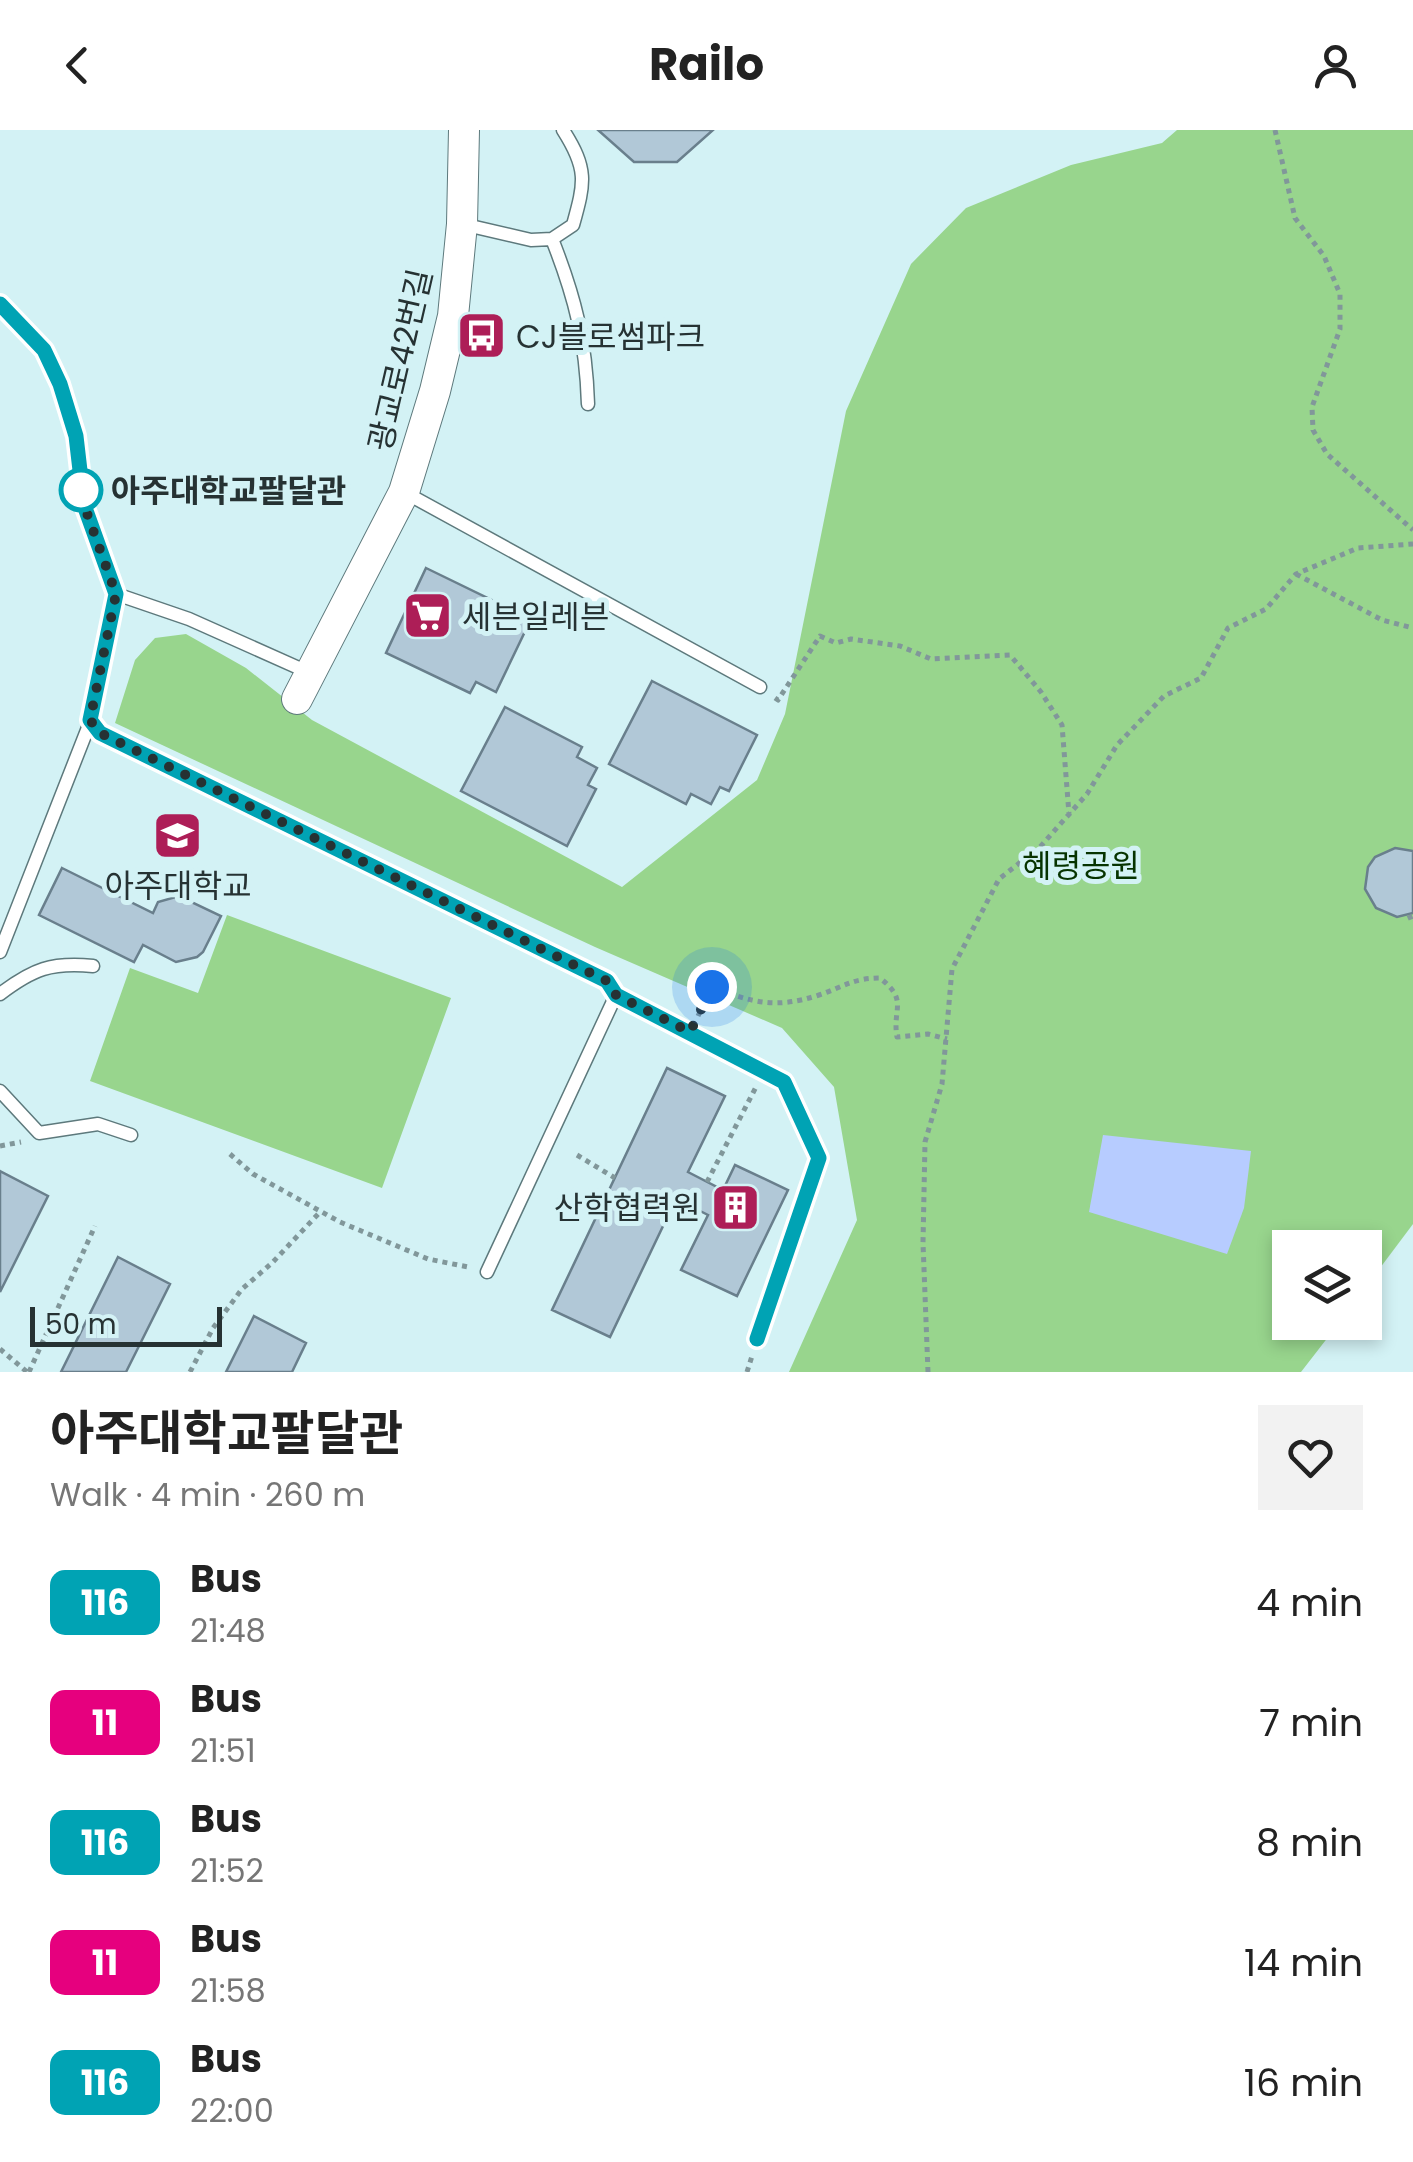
<!DOCTYPE html>
<meta charset="utf-8">
<style>
body{margin:0;font-family:Poppins,"Noto Sans KR",sans-serif;background:#f2f2f2;color:#222;height:100vh;display:flex;flex-direction:column;font-size:38px;white-space:nowrap}
*{box-sizing:border-box;margin:0}
p{font-size:32px;color:#767676}
.icon{flex:none;width:55px;height:55px;fill:none;stroke:currentColor;stroke-width:2;stroke-linecap:round;stroke-linejoin:round}
.map{position:relative;height:1242px;overflow:hidden}
.details{display:flex;flex-direction:column;background:#fff;flex:1}
.details>*{flex:none}
.badge{padding:0 20px;border-radius:15px;font-size:35px;line-height:65px}
.controls{position:absolute;left:1272px;top:1100px;display:grid;gap:20px}
.controls a{display:grid;place-items:center;width:110px;height:110px;border-radius:0px;background:#fff;box-shadow:0 5px 15px #0003;font-size:50px}
.scale{position:absolute;left:30px;bottom:25px;width:192px;box-sizing:border-box;padding-left:10px;border:5px solid #263233;border-top:0;font-size:28px;line-height:35px;white-space:nowrap;color:#263233;-webkit-text-stroke:8px #d3f2f5;paint-order:stroke}
.you{position:absolute;width:50px;height:50px;margin:-25px;border:8px solid #fff;border-radius:50%;background:#1a73e8;box-shadow:0 0 0 15px #1a73e833}
.map>.badge{position:absolute;translate:-50% -50%;box-shadow:0 0 0 5px #fff}
.round{display:grid;place-items:center;flex:none;width:105px;height:105px;border-radius:0px;background:#f2f2f2}
.head{display:flex;align-items:center;justify-content:space-between;height:170px;padding:0 50px}
h1{font-size:48px;font-weight:700;line-height:75px}
ul{padding:0;list-style:none}
li{display:flex;align-items:center;gap:30px;height:120px;padding:0 50px}
li div{flex:1}
li b{display:block;font-size:38px}
li em{font-style:normal}
li .badge{min-width:110px;font-weight:700;text-align:center}
header{display:flex;justify-content:space-between;align-items:center;height:130px;padding:0 50px;background:#fff;font-size:45px;font-weight:700}
.map>svg:first-child{display:block}
.green{fill:#98d58d}
.water{fill:#b7ccff}
.building{fill:#b1c8d7;stroke:#697f8c;stroke-width:2.5}
.lines{fill:none;stroke-linecap:round;stroke-linejoin:round}
.service-casing{stroke:#5d797c;stroke-width:15}
.tertiary-casing{stroke:#5d797c;stroke-width:32}
.path{stroke:#81979a;stroke-width:5;stroke-dasharray:5 5;stroke-linecap:butt}
.service{stroke:#fff;stroke-width:12}
.tertiary{stroke:#fff;stroke-width:30}
.line-casing{stroke:#fff;stroke-width:22}
.line{stroke:#00a3b4;stroke-width:15}
.walk{stroke:#263233;stroke-width:10;stroke-dasharray:0 18}
.stop-dot{fill:#fff;stroke:#00a3b4;stroke-width:5}
.labels{text-anchor:middle;dominant-baseline:central;stroke-width:10;stroke-linejoin:round;paint-order:stroke}
.poi-label{font-size:32px;fill:#263233;stroke:#d3f2f5;text-anchor:start}
.street-label{font-size:32px;fill:#263233;stroke:#d3f2f5}
.stop-label{font-size:32px;font-weight:bold;fill:#263233;stroke:#d3f2f5;text-anchor:start}
.park-label{font-size:32px;fill:#063300;stroke:#d3f2f5}
</style>
<header><svg class="icon" aria-label="back" viewBox="0 0 24 24"><path d="M15 5l-7 7 7 7"/></svg>Railo<svg class="icon" aria-label="person" viewBox="0 0 24 24"><circle cx="12" cy="8" r="4"/><path d="M4 21q1-7 8-7t8 7"/></svg></header>
<div class="map">
<svg width="1413" height="1242" viewBox="0 0 1413 1242">
<rect width="100%" height="100%" fill="#d3f2f5"/>
<path class="green" d="M1177 0H1413V1094L1365 1158V1118H1290V1192L1339 1193 1301 1242H789L857 1090 834 957 782 898 595 817 115 593 135 530 155 508 186 504 246 538 312 590 622 757 757 650 785 584 846 281 911 134 966 78 1071 35 1162 13Z
M227 785 451 868 382 1058 90 951 130 838 198 863Z"/>
<path class="water" d="M1103 1005 1251 1021 1244 1078 1227 1124 1089 1082Z"/>
<path class="building" d="M598 0H713L677 32H634Z
M426 438 531 489 496 562 476 552 470 563 386 523Z
M652 551 757 605 729 661 720 657 711 674 691 664 686 674 609 634Z
M505 577 582 617 577 627 597 638 588 655 596 659 567 716 461 661Z
M1395 718 1413 721V783L1397 787 1376 778 1365 759 1368 737 1375 727Z
M62 738 153 783 158 772 179 766 221 786 203 822 197 827 176 832 143 815 134 832 39 785Z
M667 938 725 966 688 1042 723 1060 735 1035 788 1060 737 1166 681 1140 708 1085 676 1069 610 1207 552 1180Z
M0 1041 48 1066 0 1162Z
M118 1127 170 1154 126 1242H61Z
M254 1186 306 1213 292 1242H226Z"/>
<g class="lines">
<defs>
<path id="service" d="M462 94 531 110 552 109 573 95C585 52 588 39 563 0
M552 109C575 167 586 211 588 274
M0 175 44 220 61 254 76 306 84 375 116 464 91 590 0 822
M404 362 760 557
M116 464 189 489 310 543
M91 590 111 611 607 851 616 865 784 953 819 1028 757 1209
M0 864C33 839 51 832 93 836
M0 961 39 1003 98 994 131 1005
M487 1142 616 865"/>
<path id="tertiary" d="M297 569 404 362 435 261 453 186 462 94 464 0"/>
</defs>
<use href="#service" class="service-casing"/>
<use href="#tertiary" class="tertiary-casing"/>
<path class="path" d="M1275 0 1295 88 1324 126 1340 164V199L1312 277 1313 300 1327 324 1413 400
M1296 444 1382 490 1413 498
M775 568 778 570 820 506 836 513 851 509 900 516 931 529 1010 525 1041 562 1062 595 1069 684
M1409 785 1413 794
M698 886 712 857C753 873 776 879 819 865 843 857 853 848 880 848 909 871 892 878 897 907L928 904 947 909
M0 1016 21 1012
M230 1024 253 1044 340 1092 428 1129 468 1137
M577 1025 615 1048
M707 1052 756 957
M0 1219 27 1242
M29 1242 95 1096
M190 1242 213 1198 242 1159 272 1133 321 1081
M747 1242 752 1226
M928 1242 923 1113 925 1012 942 954 952 839 999 749 1040 717 1087 664 1117 615 1164 566 1201 548 1228 498 1266 479 1296 444 1358 418 1413 414"/>
<use href="#service" class="service"/>
<use href="#tertiary" class="tertiary"/>
</g>
<g class="lines">
<defs>
<path id="line" d="M0 174 44 220 60 254 76 306 84 375 116 464 90 590 100 603 607 851 616 865 784 952 819 1028 757 1209"/>
</defs>
<use href="#line" class="line-casing"/>
<use href="#line" class="line"/>
<path class="walk" d="M81 360 79 346 84 375 116 464 90 590 100 603 607 851 616 865 690 902 712 857"/>
</g>
<defs>
<symbol id="bus-square" viewBox="-11 -11 22 22"><rect x="-9" y="-9" width="18" height="18" rx="4" fill="#ad1e57" stroke="#d3f2f5"/><path d="M-5-6H5V4H4V6H2V4H-2V6H-4V4H-5ZM-3.5-4V0h7V-4ZM-3.5 1.2v1.5H-2V1.2ZM2 1.2v1.5H3.5V1.2Z" fill="#fff"/></symbol>
<symbol id="supermarket-square" viewBox="-11 -11 22 22"><rect x="-9" y="-9" width="18" height="18" rx="4" fill="#ad1e57" stroke="#d3f2f5"/><path d="M-6-5.5h2.5l.6 2H6L4.5 2H-2.5L-4.4-4H-6ZM-1.5 3.2a1.3 1.3 0 1 0 .1 0ZM3 3.2a1.3 1.3 0 1 0 .1 0Z" fill="#fff"/></symbol>
<symbol id="university-square" viewBox="-11 -11 22 22"><rect x="-9" y="-9" width="18" height="18" rx="4" fill="#ad1e57" stroke="#d3f2f5"/><path d="M0-5L7-2L0 1L-7-2ZM-4 1L0 2.5L4 1V4Q0 6-4 4Z" fill="#fff"/></symbol>
<symbol id="building-square" viewBox="-11 -11 22 22"><rect x="-9" y="-9" width="18" height="18" rx="4" fill="#ad1e57" stroke="#d3f2f5"/><path d="M-4-6H4V6H1V3H-1V6H-4ZM-2.5-4.3h1.7v1.8h-1.7ZM.8-4.3h1.7v1.8H.8ZM-2.5-1h1.7V.8h-1.7ZM.8-1h1.7V.8H.8Z" fill="#fff"/></symbol>
</defs>
<g fill-rule="evenodd">
<use href="#bus-square" x="454" y="178" width="55" height="55"/>
<use href="#supermarket-square" x="400" y="458" width="55" height="55"/>
<use href="#university-square" x="150" y="678" width="55" height="55"/>
<use href="#building-square" x="708" y="1050" width="55" height="55"/>
</g>
<circle class="stop-dot" cx="81" cy="360" r="20"/>
<g class="labels">
<g class="poi-label">
<text x="516" y="206">CJ블로썸파크</text>
<text x="462" y="486">세븐일레븐</text>
<text x="178" y="755" text-anchor="middle">아주대학교</text>
<text x="701" y="1077" text-anchor="end">산학협력원</text>
</g>
<g class="street-label">
<text transform="translate(400 230) rotate(-77)">광교로42번길</text>
</g>
<g class="stop-label">
<text x="111" y="360">아주대학교팔달관</text>
</g>
<g class="park-label">
<text x="1081" y="735">혜령공원</text>
</g>
</g>
</svg>
<div class="controls">
<a><svg class="icon" aria-label="layers" viewBox="0 0 24 24"><path d="M12 4l9 5-9 5-9-5zM3 14l9 5 9-5"/></svg></a>
</div>
<div class="scale">50 m</div>
<div class="you" style="left:712px;top:857px"></div>
</div>
<section class="details">
<div class="head"><div><h1>아주대학교팔달관</h1><p>Walk · 4 min · 260 m</p></div><a class="round"><svg class="icon" aria-label="heart" viewBox="0 0 24 24"><path d="M12 20l-8-8c-3-5 5-10 8-4 3-6 11-1 8 4z"/></svg></a></div>
<ul>
<li><span class="badge" style="background:#00a3b4;color:#fff">116</span><div><b>Bus</b><p>21:48</p></div><em>4 min</em></li>
<li><span class="badge" style="background:#e6007e;color:#fff">11</span><div><b>Bus</b><p>21:51</p></div><em>7 min</em></li>
<li><span class="badge" style="background:#00a3b4;color:#fff">116</span><div><b>Bus</b><p>21:52</p></div><em>8 min</em></li>
<li><span class="badge" style="background:#e6007e;color:#fff">11</span><div><b>Bus</b><p>21:58</p></div><em>14 min</em></li>
<li><span class="badge" style="background:#00a3b4;color:#fff">116</span><div><b>Bus</b><p>22:00</p></div><em>16 min</em></li>
</ul>
</section>
